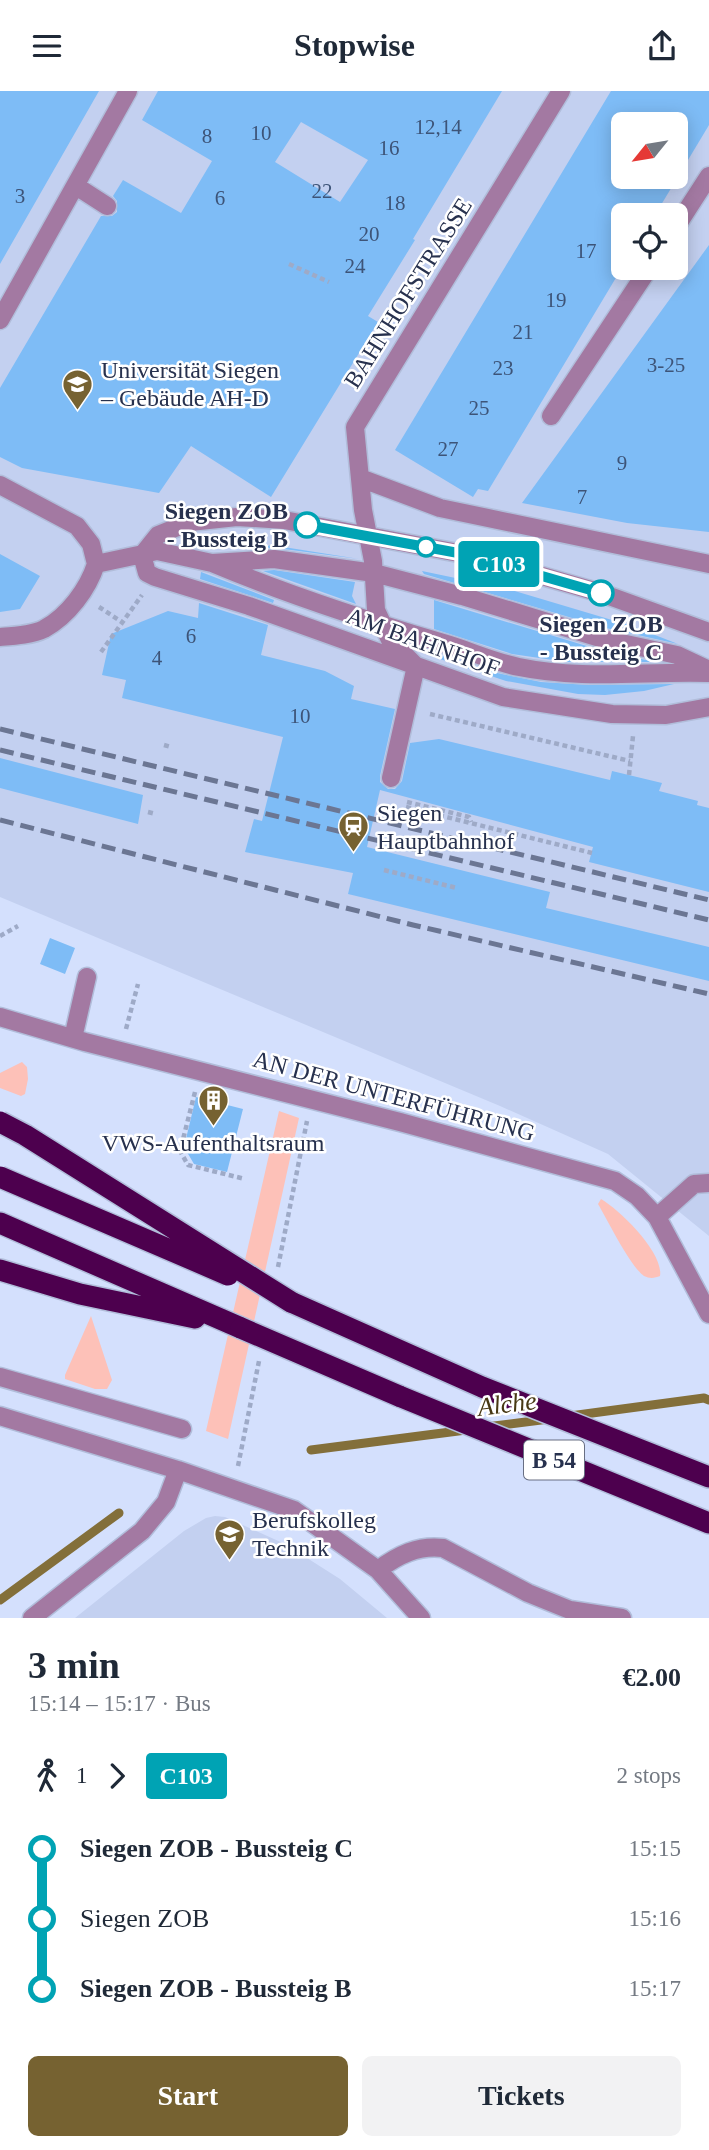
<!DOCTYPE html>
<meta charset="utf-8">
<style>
body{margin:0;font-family:"Times New Roman",serif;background:#f2f2f3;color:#1f2937;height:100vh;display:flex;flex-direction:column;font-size:26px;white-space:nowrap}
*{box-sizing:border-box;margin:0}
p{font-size:23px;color:#747a83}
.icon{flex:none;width:38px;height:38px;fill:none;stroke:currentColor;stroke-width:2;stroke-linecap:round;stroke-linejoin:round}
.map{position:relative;height:1527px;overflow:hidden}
.sheet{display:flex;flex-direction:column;background:#fff;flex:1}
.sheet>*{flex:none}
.badge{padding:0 14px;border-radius:5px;font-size:24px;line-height:46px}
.needle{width:46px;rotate:240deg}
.tools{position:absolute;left:611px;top:21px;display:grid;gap:14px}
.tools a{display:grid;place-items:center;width:77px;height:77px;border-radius:10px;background:#fff;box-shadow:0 4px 18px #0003;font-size:35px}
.map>.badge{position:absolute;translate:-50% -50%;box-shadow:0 0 0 4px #fff}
.legs{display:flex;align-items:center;gap:10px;height:77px;padding:0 28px;font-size:23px}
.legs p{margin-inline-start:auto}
.summary{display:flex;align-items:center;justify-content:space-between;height:119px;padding:0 28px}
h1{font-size:38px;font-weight:700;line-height:52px}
.button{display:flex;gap:14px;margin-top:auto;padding:14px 28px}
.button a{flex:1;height:80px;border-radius:10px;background:#766231;color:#fff;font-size:28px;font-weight:700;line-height:80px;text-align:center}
.button a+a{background:#f2f2f3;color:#1f2937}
ul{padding:0 28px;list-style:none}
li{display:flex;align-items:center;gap:24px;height:70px;font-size:26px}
li i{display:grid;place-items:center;width:10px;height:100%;margin:0 9px;background:currentColor}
li i::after{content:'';width:18px;height:18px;margin:-9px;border:5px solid;border-radius:50%;background:#fff}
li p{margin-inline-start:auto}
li:first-child i{background:linear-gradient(#0000 50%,currentColor 0)}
li:last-child i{background:linear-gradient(currentColor 50%,#0000 0)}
header{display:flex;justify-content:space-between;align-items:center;height:91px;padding:0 28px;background:#fff;font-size:32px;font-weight:700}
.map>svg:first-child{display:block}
.built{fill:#c3d0f0;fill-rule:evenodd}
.green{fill:#fdc1b8}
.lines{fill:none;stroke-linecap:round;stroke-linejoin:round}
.stream{stroke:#836f3a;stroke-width:9}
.building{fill:#7ebcf6;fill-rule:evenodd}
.minor-casing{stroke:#b1bdda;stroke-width:21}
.highway-casing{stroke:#b1bdda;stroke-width:24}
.path{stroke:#9eaac7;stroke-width:4.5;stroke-dasharray:5 3.5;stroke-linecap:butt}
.minor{stroke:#a379a2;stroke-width:18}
.highway{stroke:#4d004e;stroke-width:21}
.rail{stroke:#6b7693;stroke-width:5;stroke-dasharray:14 7;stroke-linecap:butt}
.highway-bridge-casing{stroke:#b1bdda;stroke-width:24;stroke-linecap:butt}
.highway-bridge{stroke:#4d004e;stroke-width:21}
.line-1-casing{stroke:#fff;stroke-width:16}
.line-1{stroke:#00a3b4;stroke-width:10}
.stop-1-dot{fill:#fff;stroke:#00a3b4;stroke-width:3.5}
.labels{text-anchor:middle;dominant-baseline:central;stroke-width:5;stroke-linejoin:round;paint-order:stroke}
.number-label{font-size:21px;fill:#3d5478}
.shield{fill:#fff;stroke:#686f83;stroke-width:2}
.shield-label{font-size:23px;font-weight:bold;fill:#27314e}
.street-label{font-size:24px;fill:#27314e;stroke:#fff}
.poi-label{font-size:24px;fill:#27314e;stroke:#fff;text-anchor:start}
.stop-label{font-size:24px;font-weight:bold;fill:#27314e;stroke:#fff;text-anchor:end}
.water-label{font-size:26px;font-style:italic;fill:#473813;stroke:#fff}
</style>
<header><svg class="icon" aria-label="menu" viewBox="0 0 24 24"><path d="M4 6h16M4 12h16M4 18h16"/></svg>Stopwise<svg class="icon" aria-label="share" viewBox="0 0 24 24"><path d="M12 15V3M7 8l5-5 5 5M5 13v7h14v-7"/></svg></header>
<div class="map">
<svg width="709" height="1527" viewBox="0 0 709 1527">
<rect width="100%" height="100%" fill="#d4e0fd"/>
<path class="built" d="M0 0H709V1145L608 1063 500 1015 0 806ZM623 33H676V86H623ZM623 124H676V177H623Z
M215 1425 225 1426 285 1453 340 1488 387 1527H75L184 1440 206 1427Z"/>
<path class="green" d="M22 971 27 976 28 988 25 1003 21 1005 0 997V982Z
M279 1020 299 1027 228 1348 206 1340Z
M601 1108C620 1119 664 1162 660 1185 655 1187 650 1188 644 1185 630 1175 608 1130 598 1113Z
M91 1225 112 1289 107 1298H95L65 1288V1284Z"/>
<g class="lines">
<path class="stream" d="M570 1325 704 1307 709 1309
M486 1336 549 1328
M311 1359 466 1339
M0 1509 119 1422"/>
</g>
<path class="building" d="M0 0H99L0 173Z
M158 0H502L413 148 415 149 368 225 378 231 271 406 191 355 159 402 22 377 0 366V297L101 125H112L117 121V110L113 105 123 89 181 122 212 70 142 29ZM301 31 368 69 340 111 275 71Z
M611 0H709V34L655 124H623V175L488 400 478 398 473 406 395 359ZM623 33H676V86H623Z
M709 154V441L627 432 522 412Z
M271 454 359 468 276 457H262Z
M0 463 40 485 20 518 0 521Z
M274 479 355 491 352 505 356 513 263 480Z
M422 480 508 498 632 535 678 553 606 537 424 483Z
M201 481 274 509 273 512 200 488Z
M434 509 600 559 655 571H567L512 563 434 538Z
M199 512 268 534 261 564 325 580 354 595 351 608 395 618 380 685V691L388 698H395L402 690 410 652 439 648 610 689 612 680 662 692 659 700 698 710 697 714 709 717V801L589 771 593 756 380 699 367 756 550 801 546 817 709 856V890L348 803 353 782 245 761 254 728 262 730 283 646 122 607 126 589 102 584 111 543 168 520 198 527Z
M432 561 497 582 541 591 589 594 674 593 644 600 605 604 578 603 506 590 431 565Z
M0 667 143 704 138 733 0 697Z
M50 847 75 857 65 883 40 873Z
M196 1006 243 1018 227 1081 194 1073 184 1056Z"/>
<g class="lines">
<defs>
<path id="minor" d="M76 95 107 115
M676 136 709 85
M0 229 128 0
M551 325 649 177
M360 387 440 417 709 473
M0 394 77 435 91 453 96 473
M142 464 147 482 155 486 249 515 503 606 612 623 666 624 709 616
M142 464 158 444 190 431 237 426 284 429 469 464 601 502 709 541
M96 473 157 460 212 472
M0 546C14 545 32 544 44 538 68 525 88 498 96 473
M416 575 390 549 376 519 373 470 363 419 355 336 561 0
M709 579 677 564 603 548 462 505 374 482 274 468 212 472C288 504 365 529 443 552 468 559 493 571 519 576 582 589 645 580 709 582
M391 687 416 575
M0 926 85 951 400 1031 615 1090 637 1105 657 1126 709 1223
M73 947 87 886
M657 1126 694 1093 709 1092
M0 1286 182 1338
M0 1325 178 1379 294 1419 378 1479 421 1527
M378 1479C398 1464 418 1454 443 1457L528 1502 570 1519 622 1527
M32 1527 142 1440 166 1411 178 1379"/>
<path id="highway" d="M0 1132 241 1237
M0 1179 80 1203 195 1227
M291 1211 482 1296 709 1386
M399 1305 709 1432"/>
</defs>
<use href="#minor" class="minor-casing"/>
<use href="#highway" class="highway-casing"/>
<path class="path" d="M289 173 329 191
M99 516 122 531
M101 561 142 504
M430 623 630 670
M164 654 171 656
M629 684 633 645
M407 711 469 726 471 731
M406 716 592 762
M148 721 156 723
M384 779 457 797
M0 845 18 835
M126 938 138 893
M195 1001 180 1060 188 1074 245 1088
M278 1176 307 1030
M238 1375 259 1270"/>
<use href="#minor" class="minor"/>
<use href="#highway" class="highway"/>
<path class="rail" d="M0 638 709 809
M0 659 709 829
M0 729 413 834 709 903"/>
<defs>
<path id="highway-bridge" d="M0 1031 25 1044 291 1211
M0 1086 228 1184
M241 1237 399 1305"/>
</defs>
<use href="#highway-bridge" class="highway-bridge-casing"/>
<use href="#highway-bridge" class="highway-bridge"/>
</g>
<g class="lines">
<defs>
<path id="line-1" d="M307 434 469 464 601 502"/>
</defs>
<use href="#line-1" class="line-1-casing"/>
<use href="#line-1" class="line-1"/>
</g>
<defs>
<symbol id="university-pin" viewBox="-11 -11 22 30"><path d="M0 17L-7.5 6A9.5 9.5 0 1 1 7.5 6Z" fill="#766231" stroke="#fff"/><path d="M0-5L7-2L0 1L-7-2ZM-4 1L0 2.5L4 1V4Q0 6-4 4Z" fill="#fff"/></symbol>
<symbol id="station-pin" viewBox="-11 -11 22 30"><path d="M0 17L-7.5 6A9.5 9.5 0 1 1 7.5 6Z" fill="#766231" stroke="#fff"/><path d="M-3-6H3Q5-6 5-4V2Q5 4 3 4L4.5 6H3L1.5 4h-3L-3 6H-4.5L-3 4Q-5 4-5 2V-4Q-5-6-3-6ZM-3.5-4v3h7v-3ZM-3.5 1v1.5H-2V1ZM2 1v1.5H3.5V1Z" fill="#fff"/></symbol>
<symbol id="building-pin" viewBox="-11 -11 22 30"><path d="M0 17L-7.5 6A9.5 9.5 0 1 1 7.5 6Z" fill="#766231" stroke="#fff"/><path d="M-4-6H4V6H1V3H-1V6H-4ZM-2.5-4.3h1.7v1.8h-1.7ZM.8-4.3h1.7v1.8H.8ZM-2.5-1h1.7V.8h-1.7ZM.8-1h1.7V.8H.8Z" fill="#fff"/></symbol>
<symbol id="school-pin" viewBox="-11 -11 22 30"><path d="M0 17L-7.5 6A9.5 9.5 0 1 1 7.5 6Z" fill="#766231" stroke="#fff"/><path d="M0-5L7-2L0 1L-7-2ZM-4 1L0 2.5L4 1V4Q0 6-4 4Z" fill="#fff"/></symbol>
</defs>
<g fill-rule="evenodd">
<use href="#university-pin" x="60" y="276" width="35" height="47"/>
<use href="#station-pin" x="336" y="718" width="35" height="47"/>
<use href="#building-pin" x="196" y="992" width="35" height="47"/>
<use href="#school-pin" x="212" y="1426" width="35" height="47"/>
</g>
<g class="stop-1-dot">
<circle cx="307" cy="434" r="12"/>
<circle cx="426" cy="456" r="9"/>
<circle cx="601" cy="502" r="12"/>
</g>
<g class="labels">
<g class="number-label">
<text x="438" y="36">12,14</text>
<text x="261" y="42">10</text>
<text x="207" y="45">8</text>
<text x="389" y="57">16</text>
<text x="322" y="100">22</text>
<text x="20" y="105">3</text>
<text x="220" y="107">6</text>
<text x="395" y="112">18</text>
<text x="369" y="143">20</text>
<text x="586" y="160">17</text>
<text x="355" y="175">24</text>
<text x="556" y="209">19</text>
<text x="523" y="241">21</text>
<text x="666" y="274">3-25</text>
<text x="503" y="277">23</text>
<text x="479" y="317">25</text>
<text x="448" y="358">27</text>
<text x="622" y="372">9</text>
<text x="582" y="406">7</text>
<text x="191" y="545">6</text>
<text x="157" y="567">4</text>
<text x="300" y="625">10</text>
</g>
<rect class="shield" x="524" y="1349.5" width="60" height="39" rx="5"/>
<g class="shield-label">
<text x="554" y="1369">B 54</text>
</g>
<g class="street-label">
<text transform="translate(408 202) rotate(-58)">BAHNHOFSTRASSE</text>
<text transform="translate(423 551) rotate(20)">AM BAHNHOF</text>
<text transform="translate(394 1005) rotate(15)">AN DER UNTERFÜHRUNG</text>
</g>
<g class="poi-label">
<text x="101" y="279">Universität Siegen<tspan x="101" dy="28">– Gebäude AH-D</tspan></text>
<text x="377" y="722">Siegen<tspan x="377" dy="28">Hauptbahnhof</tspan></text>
<text x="213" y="1052" text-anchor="middle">VWS-Aufenthaltsraum</text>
<text x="252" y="1429">Berufskolleg<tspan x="252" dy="28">Technik</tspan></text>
</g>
<g class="stop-label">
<text x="288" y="420">Siegen ZOB<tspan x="288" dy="28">- Bussteig B</tspan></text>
<text x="601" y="533" text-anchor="middle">Siegen ZOB<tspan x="601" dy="28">- Bussteig C</tspan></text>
</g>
<g class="water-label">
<text transform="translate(507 1313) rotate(-7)">Alche</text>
</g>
</g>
</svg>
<div class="tools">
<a><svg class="needle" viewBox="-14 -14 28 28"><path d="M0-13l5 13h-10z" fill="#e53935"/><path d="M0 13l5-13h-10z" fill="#747a83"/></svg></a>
<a><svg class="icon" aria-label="locate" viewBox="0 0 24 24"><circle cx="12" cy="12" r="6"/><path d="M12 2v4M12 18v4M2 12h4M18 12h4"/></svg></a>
</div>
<b class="badge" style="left:499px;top:473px;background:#00a3b4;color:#fff">C103</b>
</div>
<section class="sheet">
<div class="summary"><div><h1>3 min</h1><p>15:14 – 15:17 · Bus</p></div><b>€2.00</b></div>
<div class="legs"><svg class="icon" aria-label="walk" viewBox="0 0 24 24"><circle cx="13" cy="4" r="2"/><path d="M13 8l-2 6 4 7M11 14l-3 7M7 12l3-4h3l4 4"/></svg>1<svg class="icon" aria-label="forward" viewBox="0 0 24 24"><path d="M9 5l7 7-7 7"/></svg><b class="badge" style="background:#00a3b4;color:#fff">C103</b><p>2 stops</p></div>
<ul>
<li><i style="color:#00a3b4"></i><b>Siegen ZOB - Bussteig C</b><p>15:15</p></li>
<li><i style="color:#00a3b4"></i><span>Siegen ZOB</span><p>15:16</p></li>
<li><i style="color:#00a3b4"></i><b>Siegen ZOB - Bussteig B</b><p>15:17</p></li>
</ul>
<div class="button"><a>Start</a><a>Tickets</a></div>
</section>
